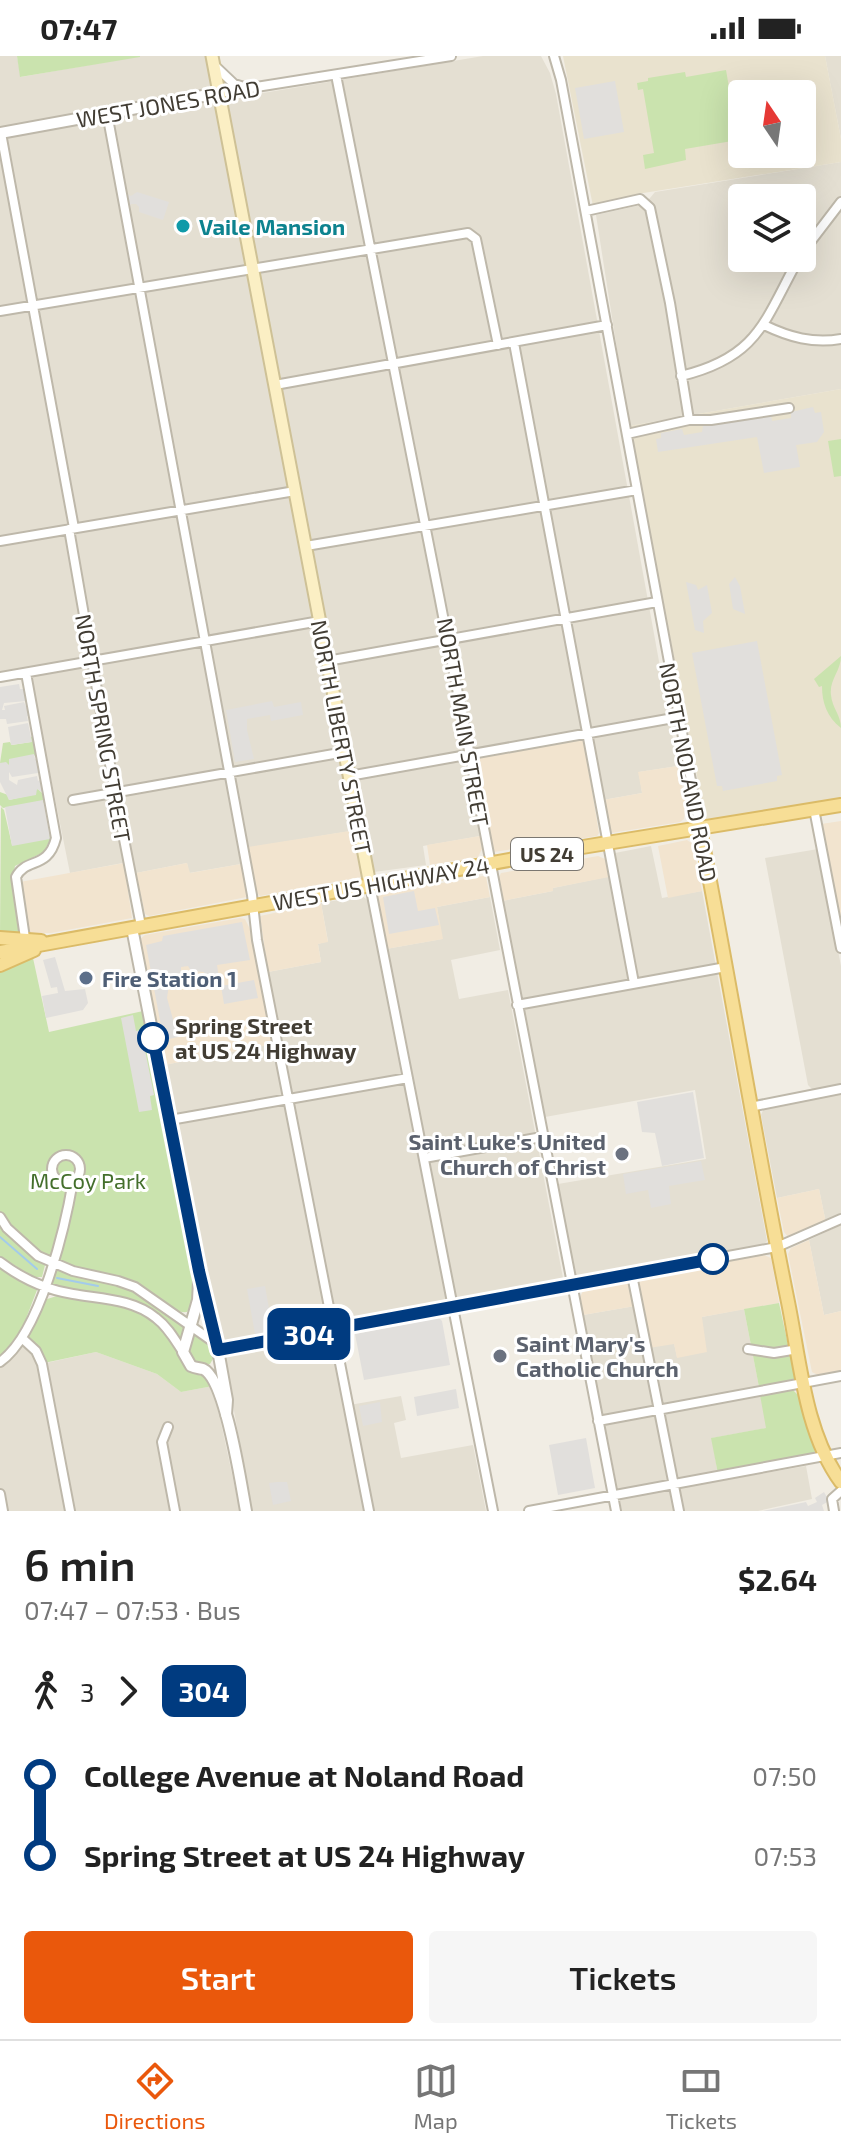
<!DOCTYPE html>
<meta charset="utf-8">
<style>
body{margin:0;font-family:"Exo 2",sans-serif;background:#f6f6f6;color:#222;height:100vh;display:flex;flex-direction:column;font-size:30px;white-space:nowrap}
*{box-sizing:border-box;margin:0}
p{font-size:26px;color:#767676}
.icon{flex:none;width:44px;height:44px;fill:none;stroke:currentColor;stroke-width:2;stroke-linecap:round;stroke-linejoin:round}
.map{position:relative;height:1455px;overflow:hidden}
.panel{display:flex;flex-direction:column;background:#fff;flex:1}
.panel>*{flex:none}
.badge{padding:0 16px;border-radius:12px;font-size:28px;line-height:52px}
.needle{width:52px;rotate:347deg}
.controls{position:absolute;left:728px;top:24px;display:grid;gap:16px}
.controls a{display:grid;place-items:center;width:88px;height:88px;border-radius:8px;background:#fff;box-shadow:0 8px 32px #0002;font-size:40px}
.map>.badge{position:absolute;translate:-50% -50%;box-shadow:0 0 0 4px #fff}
.legs{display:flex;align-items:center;gap:12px;height:88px;padding:0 24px;font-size:26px}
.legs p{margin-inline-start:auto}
.summary{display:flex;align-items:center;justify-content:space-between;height:136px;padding:0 24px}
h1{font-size:44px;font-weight:600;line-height:60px}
.primary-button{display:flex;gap:16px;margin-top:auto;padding:16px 24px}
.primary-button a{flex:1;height:92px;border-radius:8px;background:#ea580c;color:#fff;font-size:32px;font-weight:600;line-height:92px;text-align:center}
.primary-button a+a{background:#f6f6f6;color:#222}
ul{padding:0 24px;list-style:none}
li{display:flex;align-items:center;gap:28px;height:80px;font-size:30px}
li i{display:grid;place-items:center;width:12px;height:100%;margin:0 10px;background:currentColor}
li i::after{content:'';width:20px;height:20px;margin:-10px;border:6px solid;border-radius:50%;background:#fff}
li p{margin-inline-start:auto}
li:first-child i{background:linear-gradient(#0000 50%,currentColor 0)}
li:last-child i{background:linear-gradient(currentColor 50%,#0000 0)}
.status{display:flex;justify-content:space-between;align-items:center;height:56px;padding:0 40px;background:#fff;direction:ltr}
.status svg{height:22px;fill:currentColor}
.menu{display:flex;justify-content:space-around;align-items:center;height:112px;border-top:2px solid #e0e0e0;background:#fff;font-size:22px;color:#767676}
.menu a{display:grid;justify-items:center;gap:4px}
.menu .selected{color:#ea580c}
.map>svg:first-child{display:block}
.residential{fill:#e4dfd2;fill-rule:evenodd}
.commercial{fill:#f2e4cf}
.education{fill:#e9e2ce;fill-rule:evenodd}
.green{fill:#cae3ae}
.parking{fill:#e1dfdc}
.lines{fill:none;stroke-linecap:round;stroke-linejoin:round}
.stream{stroke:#a3cbeb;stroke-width:2}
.minor-casing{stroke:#beb8aa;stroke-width:12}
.tertiary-casing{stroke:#beb8aa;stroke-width:14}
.secondary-casing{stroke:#cec196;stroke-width:15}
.primary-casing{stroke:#dbbb67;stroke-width:16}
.minor{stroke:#fff;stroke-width:8}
.tertiary{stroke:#fff;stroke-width:10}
.secondary{stroke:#fbefc4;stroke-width:11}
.primary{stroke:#f7de96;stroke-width:12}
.line-1-casing{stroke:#fff;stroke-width:18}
.line-1{stroke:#003b80;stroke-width:12}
.culture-dot{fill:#0f9aa8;stroke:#fff;stroke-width:3}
.service-dot{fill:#5c6f8a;stroke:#fff;stroke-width:3}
.stop-1-dot{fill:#fff;stroke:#003b80;stroke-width:4}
.worship-dot{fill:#6b7280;stroke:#fff;stroke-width:3}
.labels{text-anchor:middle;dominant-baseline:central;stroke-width:6;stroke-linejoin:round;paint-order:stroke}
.shield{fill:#fff;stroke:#7b7771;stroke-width:2}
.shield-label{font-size:20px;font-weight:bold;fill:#423d34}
.street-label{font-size:22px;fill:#423d34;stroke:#fff}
.culture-label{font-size:22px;font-weight:bold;fill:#0d838f;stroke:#fff;text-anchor:start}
.service-label{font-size:22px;font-weight:bold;fill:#4e5e75;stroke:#fff;text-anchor:start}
.stop-label{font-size:22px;font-weight:bold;fill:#423d34;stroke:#fff;text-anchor:start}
.worship-label{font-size:22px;font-weight:bold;fill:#5b616d;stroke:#fff;text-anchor:end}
.park-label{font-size:22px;fill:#446f2c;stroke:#fff}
</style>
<div class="status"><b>07:47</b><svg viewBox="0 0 49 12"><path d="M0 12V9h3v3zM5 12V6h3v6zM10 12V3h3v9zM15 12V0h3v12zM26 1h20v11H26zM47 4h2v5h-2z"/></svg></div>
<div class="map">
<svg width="841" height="1455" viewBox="0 0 841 1455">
<rect width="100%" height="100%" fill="#f1ede4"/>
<path class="residential" d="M0 0H17L21 21 140 0H205L212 33 0 71Z
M483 0H541L550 17 556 38 678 710 639 716 642 737 603 744 589 674 464 695 480 780 423 790 426 809 374 816 363 773 240 793 241 808 189 817 187 807 136 817 133 805 70 817 29 614 0 618V80L201 44 215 45Z
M825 0H841V83Z
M841 106V333L629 370 596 159 645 148 655 136ZM742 142H802V202H742Z
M651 790 662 842 702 835 767 1185 762 1191 578 1222 575 1219 558 1128 706 1103 695 1034 545 1061 502 845 553 835V832L616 819 615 797Z
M818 793 841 910V1030L814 1035 808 1029 765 802Z
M362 840 369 845 378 893H386L442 883 437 851 490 841 500 894 451 904 459 943 508 934 563 1222 556 1228 228 1289 222 1288 217 1279 164 1009 283 986 268 916 321 906 318 888 328 885 321 847Z
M841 1036V1160L826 1167 819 1133 777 1142 761 1059 764 1052Z
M841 1169V1255L824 1259 809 1184Z
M635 1250 674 1287 677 1301 702 1261 744 1253 767 1372 712 1382 719 1425 806 1410 812 1443 758 1455H622L583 1259Z
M327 1279 331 1284 344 1350 401 1340 406 1364 394 1367 401 1402 473 1389 486 1455H252L224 1299 226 1296Z
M22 1291 28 1292 37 1309 96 1296 157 1318 181 1336 213 1330 240 1455H0V1310Z"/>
<path class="commercial" d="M579 682 584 686 599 777 597 780 494 796 474 700Z
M678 710 686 747 684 763 680 766 611 777 603 744 642 737 638 716Z
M841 765V870L821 768Z
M356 774 363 818 361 821 260 840 257 837 248 791Z
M480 780 482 793 478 801 430 809 427 789Z
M687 784 693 788 702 835 668 842 658 790Z
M598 800 605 803 609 821 553 832V835L502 845 498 823 501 817Z
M124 807 132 862 51 877H29L20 826Z
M187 807 190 817 241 808 247 841 149 860 145 858 136 817Z
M483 820 486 821 490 841 437 851 443 883 386 893 376 841 378 838Z
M321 847 328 886 318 888 321 906 268 916 260 860Z
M240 862 245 863 250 873 273 988 164 1009 140 883 145 879Z
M819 1133 826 1167 789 1182 784 1176 777 1142Z
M809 1184 824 1259 841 1255V1316L818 1319 812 1316 788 1198 791 1192Z
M764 1199 771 1202 779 1247 702 1261 707 1296 677 1302 674 1288 643 1293 635 1250 583 1259 580 1241 585 1231Z"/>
<path class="education" d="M563 0H825L841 83V106L637 138 593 150ZM742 38H802V98H742Z
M841 333V743L706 766 629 370Z"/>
<path class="green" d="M17 0H140V1L20 21Z
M726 14 738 84 685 93 686 104 645 113 643 99 654 97 643 33 638 34 637 27 648 25V22L685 16 686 21Z
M841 383V420L834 421 828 385Z
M841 600C841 615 829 624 831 639 832 652 841 659 841 672 827 661 822 647 822 630L819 631 814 623Z
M33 680 38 704 34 699 9 704V709L0 707 3 687 10 686 12 689 31 686V681Z
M38 733 45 740 46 750 42 745 3 752 0 749V736L8 739 9 744 36 738 35 734Z
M1 751 4 754 12 789 49 782 50 777 52 780 44 796 15 810 13 821 20 877 0 878Z
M33 902 49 976 143 955 196 1227 195 1243 187 1256C171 1258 155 1236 140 1228 123 1219 104 1217 86 1213 50 1205 19 1186 0 1155V913Z
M0 1169 18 1188 45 1209 42 1221H33L0 1200Z
M0 1209 35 1230 37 1234 19 1281 0 1300Z
M60 1213 130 1232 184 1269 182 1285C172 1275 164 1263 151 1254 122 1234 86 1239 53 1229L51 1225 55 1214Z
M60 1239C96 1244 139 1245 164 1275 173 1285 176 1297 184 1307 193 1317 204 1318 213 1330L181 1336 157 1318 96 1296 44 1307 28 1281 29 1277 44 1244Z
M779 1247 795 1321 793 1325 759 1331 744 1253Z
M195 1276 212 1289 214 1301 210 1308C192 1312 187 1294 190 1279Z
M792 1333 798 1339 815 1395 813 1399 718 1418 711 1382 766 1372 760 1339Z"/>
<path class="parking" d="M615 25 624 76 584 83 575 32Z
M124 136 131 140 137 136 169 146 163 164 139 156V151L136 148H131L127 154Z
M813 351 815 357 821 356 824 376 817 386 796 389 800 411 764 417 757 381 658 396 656 383 661 382V377L682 373 684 379 702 376 703 370 771 359 772 365 791 362V356Z
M735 521 740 530 745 558 733 553 729 528Z
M686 526 696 529 698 534 707 529 712 557 703 565 704 577 695 574Z
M757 585 782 719 777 720V725L723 735 722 730H717L692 597Z
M19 628 20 633H24L27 645 4 647 2 654H5L4 650 24 646 30 660H27L28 665 7 668 6 663H0V631Z
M272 645 274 651 301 646 303 659 271 665 270 659 247 663V674L254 703 235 706 226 654Z
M28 667 32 686 11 689 8 671Z
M34 698 35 703H38V717L12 721 9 716V724L17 729 18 724 37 720 38 725 42 723 44 737 37 733 36 739 9 744 0 726V707L6 706 9 709V703Z
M43 744 50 783 12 790 5 751Z
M414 835 418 855 435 852 439 869 389 878 383 841Z
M242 866 250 904 217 909 219 923 206 926 204 916 191 915 188 910 181 911V917L170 921 167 942 178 981 164 984 162 974 167 971 161 970 146 889 162 885 163 880Z
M55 901 65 935 85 933 88 947 83 954 46 962 42 940 58 937 57 931 51 932 43 904Z
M254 924 258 942 224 948 221 930Z
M133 959 136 975 141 974 154 1039 150 1040 152 1054 139 1056 121 962Z
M693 1036 704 1102 662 1110 655 1077 642 1076 637 1046Z
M701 1105 705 1124 669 1130 671 1148 651 1152 648 1134 626 1138 623 1118Z
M265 1230 273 1275 255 1278 247 1233Z
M439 1262 442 1265 450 1309 364 1324 355 1278Z
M456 1333 459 1352 417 1360 414 1341Z
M380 1346 382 1366 363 1370 359 1350Z
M586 1382 595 1432 558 1439 549 1389Z
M277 1426H287L291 1445 273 1449 269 1427Z
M824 1436 829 1445 822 1449 824 1455H763L806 1446 808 1450 817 1446 815 1442Z"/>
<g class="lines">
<path class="stream" d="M0 1181 37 1213
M57 1222 98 1230"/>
<defs>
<path id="minor" d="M554 0 561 24 700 773
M214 9 234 28 248 32
M336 19C433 497 522 976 616 1455
M219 37 451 0
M107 57 252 839 257 884 369 1455
M1 77 74 472
M586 155 640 143 650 152 670 247 689 364
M802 197 841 146
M0 255 468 177 476 183 498 289
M764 269C789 281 813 288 841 283
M514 287 634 927
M681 320C759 301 764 265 799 202
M275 329 607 269
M627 378 689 364H711L789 352
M69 473 115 737 141 870
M0 485 295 435
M306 490 637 434
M327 605 657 546
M0 621 320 565
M349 720 679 661
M73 744 345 696
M814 753 841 892
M370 829 493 1455
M25 882 16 821C26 801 48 814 56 782L26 617
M517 949 726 911
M750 1051 841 1033
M170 1064 408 1022
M52 1113a14 14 0 1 1 28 0a14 14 0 1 1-28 0Z
M424 1102 542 1081
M0 1161 7 1172 38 1200 73 1215 118 1225 135 1231 215 1287
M0 1206C21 1222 47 1234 73 1238 102 1243 133 1243 156 1262 168 1271 175 1284 183 1296
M632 1219 679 1455
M23 1283 36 1295 42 1308 70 1455
M748 1293 774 1297 798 1293
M218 1294 777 1191 841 1163
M0 1306C40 1278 65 1172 73 1125
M598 1365 841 1320
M168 1371 162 1386 175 1455
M0 1438 3 1455
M529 1455 841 1397
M834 1455 832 1443 841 1435"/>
<path id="tertiary" d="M0 77 219 37
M132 872 199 1215 218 1294 227 1344 226 1359
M199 1225 198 1244 183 1296 191 1310C195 1312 199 1312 203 1313 226 1323 241 1429 246 1455"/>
<path id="secondary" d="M212 0 370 829"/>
<path id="primary" d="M700 773C731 931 756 1089 788 1246 800 1305 805 1377 841 1426
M0 882 41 885
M0 896 564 794 841 749
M0 909 34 894"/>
</defs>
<use href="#minor" class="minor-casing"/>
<use href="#tertiary" class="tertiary-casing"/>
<use href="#secondary" class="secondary-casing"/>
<use href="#primary" class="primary-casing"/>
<use href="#minor" class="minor"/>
<use href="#tertiary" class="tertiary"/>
<use href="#secondary" class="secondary"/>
<use href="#primary" class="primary"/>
</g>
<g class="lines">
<defs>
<path id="line-1" d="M153 982 199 1215 218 1294 713 1203"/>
</defs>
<use href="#line-1" class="line-1-casing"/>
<use href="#line-1" class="line-1"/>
</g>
<circle class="culture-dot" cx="183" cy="170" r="8"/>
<circle class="service-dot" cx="86" cy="922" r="8"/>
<g class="stop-1-dot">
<circle cx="153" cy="982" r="14"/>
<circle cx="713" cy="1203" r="14"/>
</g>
<g class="worship-dot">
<circle cx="622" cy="1098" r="8"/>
<circle cx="500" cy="1300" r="8"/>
</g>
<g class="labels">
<rect class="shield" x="511" y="782" width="72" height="32" rx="6"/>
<g class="shield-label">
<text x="547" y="798">US 24</text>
</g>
<g class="street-label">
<text transform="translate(168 47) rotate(-10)">WEST JONES ROAD</text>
<text transform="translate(464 666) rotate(80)">NORTH MAIN STREET</text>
<text transform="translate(104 672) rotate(80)">NORTH SPRING STREET</text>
<text transform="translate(342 681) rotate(79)">NORTH LIBERTY STREET</text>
<text transform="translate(689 716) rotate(79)">NORTH NOLAND ROAD</text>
<text transform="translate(381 827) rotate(-10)">WEST US HIGHWAY 24</text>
</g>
<g class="culture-label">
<text x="199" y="170">Vaile Mansion</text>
</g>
<g class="service-label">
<text x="102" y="922">Fire Station 1</text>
</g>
<g class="stop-label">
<text x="175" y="969">Spring Street<tspan x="175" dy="25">at US 24 Highway</tspan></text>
</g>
<g class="worship-label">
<text x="606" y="1085">Saint Luke's United<tspan x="606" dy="25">Church of Christ</tspan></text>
<text x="516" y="1287" text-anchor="start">Saint Mary's<tspan x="516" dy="25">Catholic Church</tspan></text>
</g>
<g class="park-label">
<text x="88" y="1124">McCoy Park</text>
</g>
</g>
</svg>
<div class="controls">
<a><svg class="needle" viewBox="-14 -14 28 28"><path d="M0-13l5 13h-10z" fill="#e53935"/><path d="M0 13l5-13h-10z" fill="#767676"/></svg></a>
<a><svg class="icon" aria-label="layers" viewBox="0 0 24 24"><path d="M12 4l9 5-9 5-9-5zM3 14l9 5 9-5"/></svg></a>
</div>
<b class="badge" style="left:309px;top:1278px;background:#003b80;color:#fff">304</b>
</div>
<section class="panel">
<div class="summary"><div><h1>6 min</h1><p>07:47 – 07:53 · Bus</p></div><b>$2.64</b></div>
<div class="legs"><svg class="icon" aria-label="walk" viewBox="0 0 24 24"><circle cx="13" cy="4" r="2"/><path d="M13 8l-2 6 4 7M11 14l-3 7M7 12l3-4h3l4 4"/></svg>3<svg class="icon" aria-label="forward" viewBox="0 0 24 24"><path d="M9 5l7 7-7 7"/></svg><b class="badge" style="background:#003b80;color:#fff">304</b></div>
<ul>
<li><i style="color:#003b80"></i><b>College Avenue at Noland Road</b><p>07:50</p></li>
<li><i style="color:#003b80"></i><b>Spring Street at US 24 Highway</b><p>07:53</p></li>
</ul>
<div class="primary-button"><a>Start</a><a>Tickets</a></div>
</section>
<nav class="menu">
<a class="selected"><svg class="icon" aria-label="directions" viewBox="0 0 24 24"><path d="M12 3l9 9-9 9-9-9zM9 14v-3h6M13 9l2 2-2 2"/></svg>Directions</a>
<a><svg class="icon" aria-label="map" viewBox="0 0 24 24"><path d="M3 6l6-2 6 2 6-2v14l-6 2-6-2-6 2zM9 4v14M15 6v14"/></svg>Map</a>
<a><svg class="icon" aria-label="tickets" viewBox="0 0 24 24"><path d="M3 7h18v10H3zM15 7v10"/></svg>Tickets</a>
</nav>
